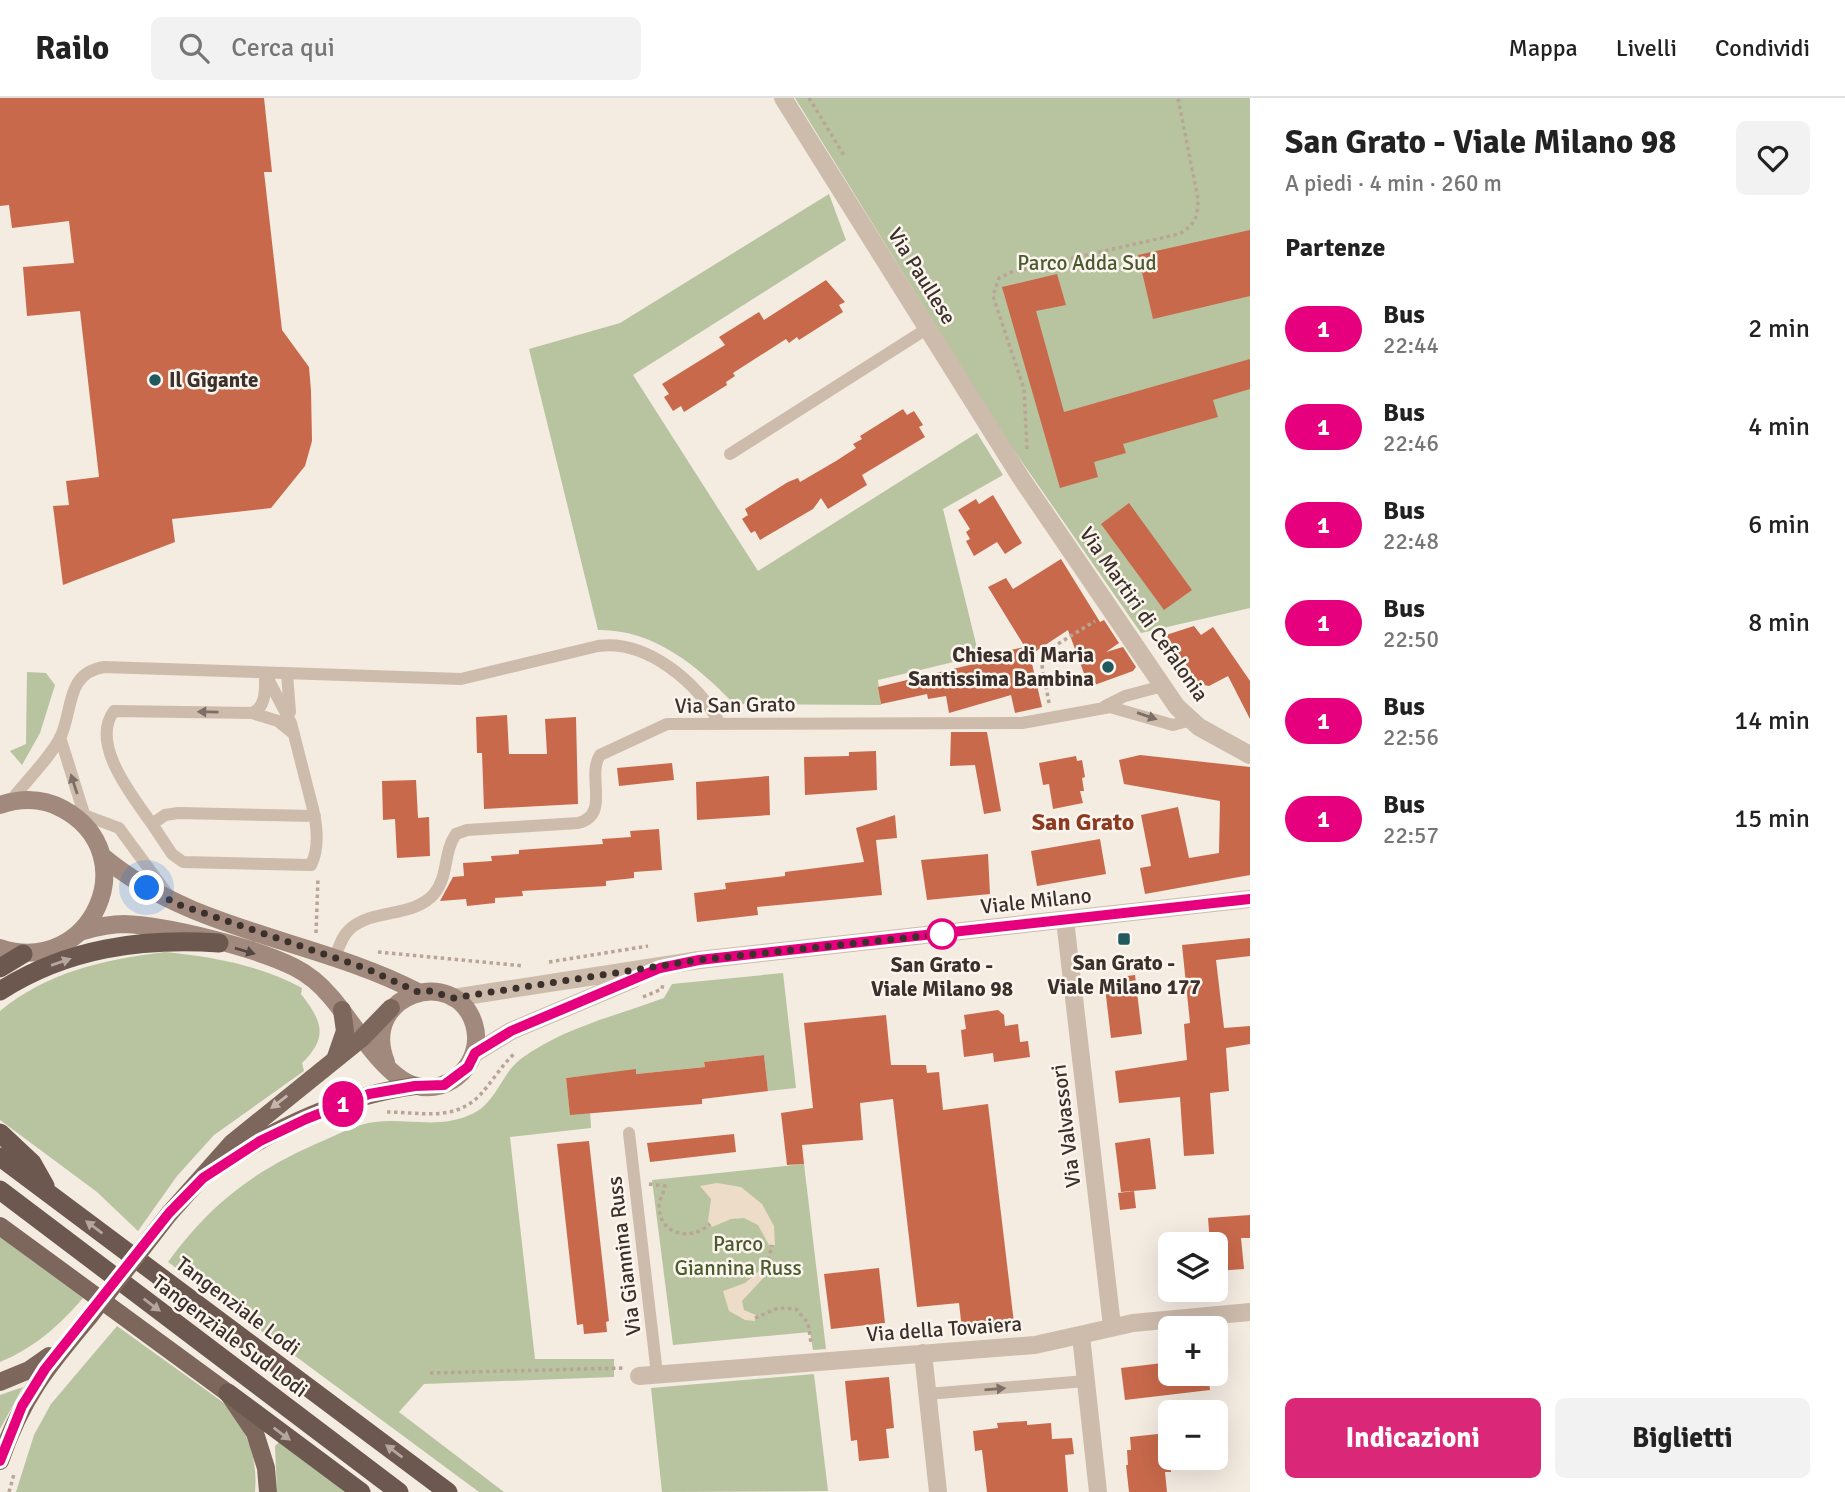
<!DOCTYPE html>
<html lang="it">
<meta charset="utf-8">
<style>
body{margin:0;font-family:Signika,sans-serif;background:#f2f2f2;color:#222;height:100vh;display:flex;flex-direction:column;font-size:26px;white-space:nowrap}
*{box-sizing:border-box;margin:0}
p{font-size:23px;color:#767676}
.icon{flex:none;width:38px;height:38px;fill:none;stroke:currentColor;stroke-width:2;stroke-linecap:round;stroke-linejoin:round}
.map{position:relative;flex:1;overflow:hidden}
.details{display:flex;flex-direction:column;background:#fff;width:595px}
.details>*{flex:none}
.badge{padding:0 14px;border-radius:23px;font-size:24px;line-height:46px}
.buttons{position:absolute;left:1158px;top:1134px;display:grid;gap:14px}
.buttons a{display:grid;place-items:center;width:70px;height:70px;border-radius:10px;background:#fff;box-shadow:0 7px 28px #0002;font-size:35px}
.you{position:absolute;width:35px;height:35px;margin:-18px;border:5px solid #fff;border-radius:50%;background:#1a73e8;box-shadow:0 0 0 10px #1a73e833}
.map>.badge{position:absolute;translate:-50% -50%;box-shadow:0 0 0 4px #fff}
h2{padding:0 35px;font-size:26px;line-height:63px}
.round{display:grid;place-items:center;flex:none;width:74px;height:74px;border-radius:10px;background:#f2f2f2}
.head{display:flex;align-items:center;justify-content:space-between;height:119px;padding:0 35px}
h1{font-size:33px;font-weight:800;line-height:52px}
.action{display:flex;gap:14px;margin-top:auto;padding:14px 35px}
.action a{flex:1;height:80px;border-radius:10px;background:#db2777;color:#fff;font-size:28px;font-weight:800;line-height:80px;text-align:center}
.action a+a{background:#f2f2f2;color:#222}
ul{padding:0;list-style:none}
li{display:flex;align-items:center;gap:21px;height:98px;padding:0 35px}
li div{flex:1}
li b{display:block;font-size:26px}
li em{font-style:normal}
li .badge{min-width:77px;font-weight:700;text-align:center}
header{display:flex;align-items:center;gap:42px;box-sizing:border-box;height:98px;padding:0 35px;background:#fff;border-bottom:2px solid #e0e0e0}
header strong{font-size:33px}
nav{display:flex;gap:38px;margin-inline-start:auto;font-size:24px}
.search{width:490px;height:63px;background:#f2f2f2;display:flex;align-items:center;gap:18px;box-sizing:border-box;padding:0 24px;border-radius:10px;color:#767676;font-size:26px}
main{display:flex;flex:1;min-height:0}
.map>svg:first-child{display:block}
.green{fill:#b8c4a0}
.plaza{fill:#ecdcc8}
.building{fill:#c8694b}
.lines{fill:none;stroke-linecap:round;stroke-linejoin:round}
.path{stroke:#b9a596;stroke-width:3.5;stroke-dasharray:3.5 3.5;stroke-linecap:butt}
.service{stroke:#cdbbac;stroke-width:12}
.minor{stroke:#cdbbac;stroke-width:18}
.tertiary{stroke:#cdbbac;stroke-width:18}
.secondary{stroke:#a18a7d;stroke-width:18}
.primary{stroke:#7d675c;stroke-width:18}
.trunk{stroke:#6c584f;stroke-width:19}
.primary-bridge{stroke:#7d675c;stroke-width:18}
.oneway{fill:#7d6f65}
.oneway2{fill:#544640}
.oneway3{fill:#b4a69e}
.oneway4{fill:#c2b5ac}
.line-casing{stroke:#fff;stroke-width:16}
.line{stroke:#e6007e;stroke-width:10}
.walk{stroke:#3b302b;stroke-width:7;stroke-dasharray:0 12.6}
.poi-dot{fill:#1f5a5e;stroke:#fbf5ee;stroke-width:2.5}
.stop-dot{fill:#fff;stroke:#e6007e;stroke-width:3.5}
.labels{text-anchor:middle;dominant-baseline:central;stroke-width:5;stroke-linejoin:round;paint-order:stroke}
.park-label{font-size:21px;fill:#4a5a2e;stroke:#fbf5ee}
.street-label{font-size:21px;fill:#3b302b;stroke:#fbf5ee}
.poi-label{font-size:21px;font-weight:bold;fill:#3b302b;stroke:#fbf5ee;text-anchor:start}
.stop-label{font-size:21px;font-weight:bold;fill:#3b302b;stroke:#fbf5ee}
.quarter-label{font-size:24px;font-weight:bold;fill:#8c3b22;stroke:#fbf5ee}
</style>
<header>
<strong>Railo</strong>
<div class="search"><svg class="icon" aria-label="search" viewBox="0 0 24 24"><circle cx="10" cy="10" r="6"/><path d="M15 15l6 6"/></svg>Cerca qui</div>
<nav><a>Mappa</a><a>Livelli</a><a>Condividi</a></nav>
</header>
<main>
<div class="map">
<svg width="1250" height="1394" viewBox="0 0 1250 1394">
<rect width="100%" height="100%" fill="#f4ebe1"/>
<path class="green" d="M795 0H1250V510L1141 535 1004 338Z
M829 96 846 142 633 277 758 473 977 335 1003 377 943 411 979 558 878 582 881 607 734 606C698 568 653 531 598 532L529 251 620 225Z
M27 574 46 575 55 587 40 635 22 667 10 653 26 646Z
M165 854C214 859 259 867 302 890L301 896C322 923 329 939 302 965L304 973 214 1037 177 1078 138 1133 97 1094 0 1022V913C47 874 106 861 165 854Z
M783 875 796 990 768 993 764 957 704 964 705 969 636 976V972L566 980 570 1013 590 1011 591 1030 510 1039 535 1261H614V1279L424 1286 399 1314 504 1394H479L168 1164C212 1104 256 1071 325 1042 341 1035 357 1026 375 1024 409 1020 441 1032 474 1015 497 1003 502 974 522 960 563 930 618 917 664 900L672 886Z
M804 1066 826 1251 813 1252 810 1234 673 1247 652 1082Z
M0 1139 83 1200C59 1228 34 1250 0 1264Z
M117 1228 224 1305C247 1331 258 1359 255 1394H16L34 1337 51 1306Z
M814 1276 828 1393 662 1394 651 1290Z
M23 1289 0 1331V1297Z
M279 1344 346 1394H277L275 1348Z"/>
<path class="plaza" d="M717 1085 741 1089 762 1106 774 1128 775 1147H769L758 1127 744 1120 731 1121 712 1129 708 1123 711 1101 700 1088Z
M765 1168 770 1170 766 1177 742 1203 744 1212 756 1217 755 1223 745 1222 729 1213 723 1193 745 1185Z"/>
<path class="building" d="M0 0H264L272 74H264L282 232 309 269 311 293 312 343 305 368 271 410 172 421 175 444 63 487 53 408 69 407 66 383 99 379 80 213 27 218 23 169 74 165 69 123 12 130 9 107 0 108Z
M1250 132V198L1153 221 1138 157Z
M1057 176 1066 207 1036 213 1064 314 1250 261V291L1213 302 1218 319 1123 346 1126 355 1094 364 1098 379 1060 390 1002 189Z
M826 182 845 204 839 207 843 214 799 242 797 239 789 245 786 241 733 275 735 278 726 284 727 287 684 314 681 308 673 313 664 299 669 296 662 286 725 247 719 239 759 214 764 222Z
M903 311 907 317 914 313 923 327 919 329 925 339 862 377 867 387 828 411 821 400 813 411 760 442 755 433 751 435 742 421 748 417 745 411 788 384 798 380 800 384 836 363 856 350 853 346 862 341 860 338Z
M993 397 1022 445 1005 456 997 444 974 458 966 443 970 441 966 434 970 431 958 412 976 401 979 406Z
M1129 405 1192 492 1164 512 1101 426Z
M1061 461 1100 524 1104 522 1119 545 1106 554 1123 549 1136 569 1133 573 1089 589 1068 532 1030 557 1042 609 1015 615 1011 597 949 615 946 598 928 601 927 596 881 606 878 589 1011 557 1010 552 1025 549 988 489 1006 480 1013 491Z
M1194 528 1201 537 1213 529 1250 583V621L1228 578 1209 588 1199 586 1166 537Z
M507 617 509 656H547L545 621 576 619 578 706 484 711 482 655H477L476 619Z
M951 634H987L1001 713 984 716 975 667 950 668Z
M876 653 877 692 805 697 804 659 849 658V654Z
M1140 657 1250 669V777L1145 796 1140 770 1151 768 1141 717 1178 709 1189 760 1219 755 1220 703 1124 686 1119 662Z
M1076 658 1077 663 1082 662 1085 679 1082 680 1084 693H1080L1083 705 1053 711 1049 686 1043 687 1039 665Z
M672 665 674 682 619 688 617 670Z
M769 678 770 717 697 722 696 684Z
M416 682 418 720 429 719 430 758 397 760 395 721 383 722 382 683Z
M895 717 897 740 876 742 882 797 757 809 758 817 697 824 694 795 726 791 725 785 785 778V774L864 764 856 730Z
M659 731 662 772 634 774V780L606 783V788L522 793 523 798 495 800V805L467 808 466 801 440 803 453 779 464 778 463 765 492 763 491 758 519 756V752L603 746 602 741 631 739 630 733Z
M1100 741 1106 776 1037 788 1031 753Z
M988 756 990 796 927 802 921 762Z
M1250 840V858L1216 862 1224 930 1250 928V946L1226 950 1229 993 1210 995 1214 1056 1184 1058 1180 999 1119 1005 1115 973 1187 962 1184 926 1190 925 1182 847Z
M1135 877 1142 936 1111 940 1104 881Z
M998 912 1004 917 1005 928 1018 926 1020 944 1028 943 1030 959 994 964 993 955 964 959 961 932 966 931 964 917Z
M886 917 891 967H926L927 975 939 974 943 1012 988 1006 1014 1225 962 1231 959 1205 917 1209 893 1001 860 1005 863 1042 802 1047 804 1066 787 1067 781 1015 813 1010 804 925Z
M764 957 768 993 702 1001V1006L570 1017 566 980 636 971V976L705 969 704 964Z
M734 1036 736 1054 650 1064 647 1045Z
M1150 1040 1156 1091 1121 1094 1115 1045Z
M589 1043 609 1223 606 1224 607 1234 584 1236 583 1226 577 1227 557 1046Z
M1134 1093 1136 1110 1120 1112 1118 1095Z
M1250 1117V1140H1241L1244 1171 1216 1173V1146H1210L1208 1120Z
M879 1170 885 1225 831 1231 824 1176Z
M1171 1264V1276H1208L1210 1292 1125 1302 1121 1270Z
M889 1279 894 1330 886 1331 889 1360 859 1363 857 1342 851 1343 845 1283Z
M1027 1323V1327L1051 1325 1052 1341 1072 1340 1074 1356 1065 1357 1068 1394H987L982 1352 975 1353 973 1333 998 1330 997 1325Z
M1167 1335 1171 1374H1165L1167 1394H1129L1126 1367H1128L1127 1352H1131L1130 1339Z"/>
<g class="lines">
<path class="path" d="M809 0 845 59
M1027 351 1024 291 993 198 999 180 1012 174 1179 136C1195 127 1198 119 1198 101L1178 0
M1049 605 1040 557 1095 523
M316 835 318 780
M378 854 524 868
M549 864 648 848
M643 899 662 891 663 885
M387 1014C420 1014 454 1024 480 997 492 984 501 968 515 955
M649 1086 665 1088C664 1095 659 1101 659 1109 660 1138 692 1143 710 1126
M767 1169 772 1147
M755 1220 778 1210 796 1211 808 1225 811 1245
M430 1275 624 1270
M9 1394 14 1376"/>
<path class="service" d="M730 356 928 230
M265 575 291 625 313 711C317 728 319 751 311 767L183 764 172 756 152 726 165 717 178 715 315 718
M287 576 290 614
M1105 608 1125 598 1163 588
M252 615C267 609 265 590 265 576
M60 639 85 719
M10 704C24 685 51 659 61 638 73 611 66 575 104 569L461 581 598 548C647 541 698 585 720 626
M68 711 119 730 169 798
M152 726C134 700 89 646 114 613L252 615 278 623 294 636
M335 859C339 849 342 838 350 831 373 810 413 820 434 796 449 778 443 754 456 736L467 732 578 725C611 717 586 678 600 657L667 626 1022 625 1110 609 1173 627 1191 622
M629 1035 657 1276
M927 1296 1086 1283"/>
<path class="minor" d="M1065 822 1112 1228
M1081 1238 1098 1394
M923 1255 938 1394
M639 1278 1035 1247 1133 1225 1250 1214"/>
<path class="tertiary" d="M783 0 1021 380 1177 609 1199 629 1250 657
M453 900 699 862 1250 801
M475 955 511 933 634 881"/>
<path class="secondary" d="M0 707C21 700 43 700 63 711 147 757 91 880 0 850
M102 758C192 834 316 841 418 894
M83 833C97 829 109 826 124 826 166 827 256 850 294 869 308 876 321 887 331 899 352 923 383 977 413 987 451 999 485 962 474 926 455 865 359 897 386 964"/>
<path class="primary" d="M336 959 345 933 342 912
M218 1069C275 1029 346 997 415 988
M169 1116 232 1045 362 940 391 910
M0 1128 228 1295 255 1335 266 1370 268 1394
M0 1284 29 1272 49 1258
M0 1363C22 1299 47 1269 89 1219"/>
<path class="trunk" d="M0 870 23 856
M0 893C67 850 141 840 219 845
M0 1035 32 1065 45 1088
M0 1059 448 1394
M0 1092 399 1394
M228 1295 361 1394"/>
<path class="primary-bridge" d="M89 1219 169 1116"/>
</g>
<defs><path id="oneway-solid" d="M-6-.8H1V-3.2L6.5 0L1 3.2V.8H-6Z" transform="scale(1.75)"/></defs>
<g class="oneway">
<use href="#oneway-solid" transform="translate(208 614) rotate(-179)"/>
<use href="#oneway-solid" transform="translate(1147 618) rotate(19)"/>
<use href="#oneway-solid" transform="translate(74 686) rotate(-108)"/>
<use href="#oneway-solid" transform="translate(995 1291) rotate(-5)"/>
</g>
<use class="oneway2" href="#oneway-solid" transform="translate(245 853) rotate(16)"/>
<g class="oneway3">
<use href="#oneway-solid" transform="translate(61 864) rotate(-19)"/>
<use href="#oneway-solid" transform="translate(94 1129) rotate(-143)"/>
<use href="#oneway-solid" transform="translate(152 1207) rotate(37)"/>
<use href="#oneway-solid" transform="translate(282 1336) rotate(37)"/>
<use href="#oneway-solid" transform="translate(394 1353) rotate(-143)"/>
</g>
<use class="oneway4" href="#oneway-solid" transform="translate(279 1004) rotate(142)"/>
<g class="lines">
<defs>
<path id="line" d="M0 1363 22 1308 45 1271 169 1115 203 1080 260 1043 306 1021 369 996 415 988 444 987 468 969 475 955 511 933 660 870 699 862 1250 801"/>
</defs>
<use href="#line" class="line-casing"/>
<use href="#line" class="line"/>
<path class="walk" d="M147 790 177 806 365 870 418 894 430 893 453 900 699 862 942 836"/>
</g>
<g class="poi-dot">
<circle cx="155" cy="282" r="7"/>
<circle cx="1108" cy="569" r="7"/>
<rect x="1117" y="834" width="14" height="14" rx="3.5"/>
</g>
<circle class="stop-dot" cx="942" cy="836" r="14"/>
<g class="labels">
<g class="park-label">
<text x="1087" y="165">Parco Adda Sud</text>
<text x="738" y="1146">Parco<tspan x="738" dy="24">Giannina Russ</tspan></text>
</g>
<g class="street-label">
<text transform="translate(922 178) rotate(58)">Via Paullese</text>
<text transform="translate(1144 516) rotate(55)">Via Martiri di Cefalonia</text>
<text transform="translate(735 607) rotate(-1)">Via San Grato</text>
<text transform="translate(1036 803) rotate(-6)">Viale Milano</text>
<text transform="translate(1066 1028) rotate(-97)">Via Valvassori</text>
<text transform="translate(624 1158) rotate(-97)">Via Giannina Russ</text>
<text transform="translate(238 1208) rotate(37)">Tangenziale Lodi</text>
<text transform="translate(944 1231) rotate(-4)">Via della Tovaiera</text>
<text transform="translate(230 1238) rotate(37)">Tangenziale Sud Lodi</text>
</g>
<g class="poi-label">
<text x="169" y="282">Il Gigante</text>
<text x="1094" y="557" text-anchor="end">Chiesa di Maria<tspan x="1094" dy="24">Santissima Bambina</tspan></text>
<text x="1124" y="865" text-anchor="middle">San Grato -<tspan x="1124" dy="24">Viale Milano 177</tspan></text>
</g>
<g class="stop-label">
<text x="942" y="867">San Grato -<tspan x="942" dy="24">Viale Milano 98</tspan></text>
</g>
<g class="quarter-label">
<text x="1083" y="724">San Grato</text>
</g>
</g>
</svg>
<div class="buttons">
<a><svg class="icon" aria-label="layers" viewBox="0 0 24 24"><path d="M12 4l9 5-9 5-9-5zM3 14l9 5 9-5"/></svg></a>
<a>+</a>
<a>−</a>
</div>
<div class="you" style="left:147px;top:790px"></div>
<b class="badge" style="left:343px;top:1006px;background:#e6007e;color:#fff">1</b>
</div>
<section class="details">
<div class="head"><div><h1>San Grato - Viale Milano 98</h1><p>A piedi · 4 min · 260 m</p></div><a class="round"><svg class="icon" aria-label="heart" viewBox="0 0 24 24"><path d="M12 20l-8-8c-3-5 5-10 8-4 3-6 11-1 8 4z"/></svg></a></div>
<h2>Partenze</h2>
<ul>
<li><span class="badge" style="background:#e6007e;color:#fff">1</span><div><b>Bus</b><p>22:44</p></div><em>2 min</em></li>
<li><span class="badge" style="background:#e6007e;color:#fff">1</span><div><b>Bus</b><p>22:46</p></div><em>4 min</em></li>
<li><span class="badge" style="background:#e6007e;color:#fff">1</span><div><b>Bus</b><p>22:48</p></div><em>6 min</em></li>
<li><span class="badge" style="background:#e6007e;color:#fff">1</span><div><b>Bus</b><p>22:50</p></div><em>8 min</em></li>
<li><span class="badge" style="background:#e6007e;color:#fff">1</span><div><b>Bus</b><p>22:56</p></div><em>14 min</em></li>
<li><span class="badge" style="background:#e6007e;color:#fff">1</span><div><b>Bus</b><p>22:57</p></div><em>15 min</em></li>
</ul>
<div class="action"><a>Indicazioni</a><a>Biglietti</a></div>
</section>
</main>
